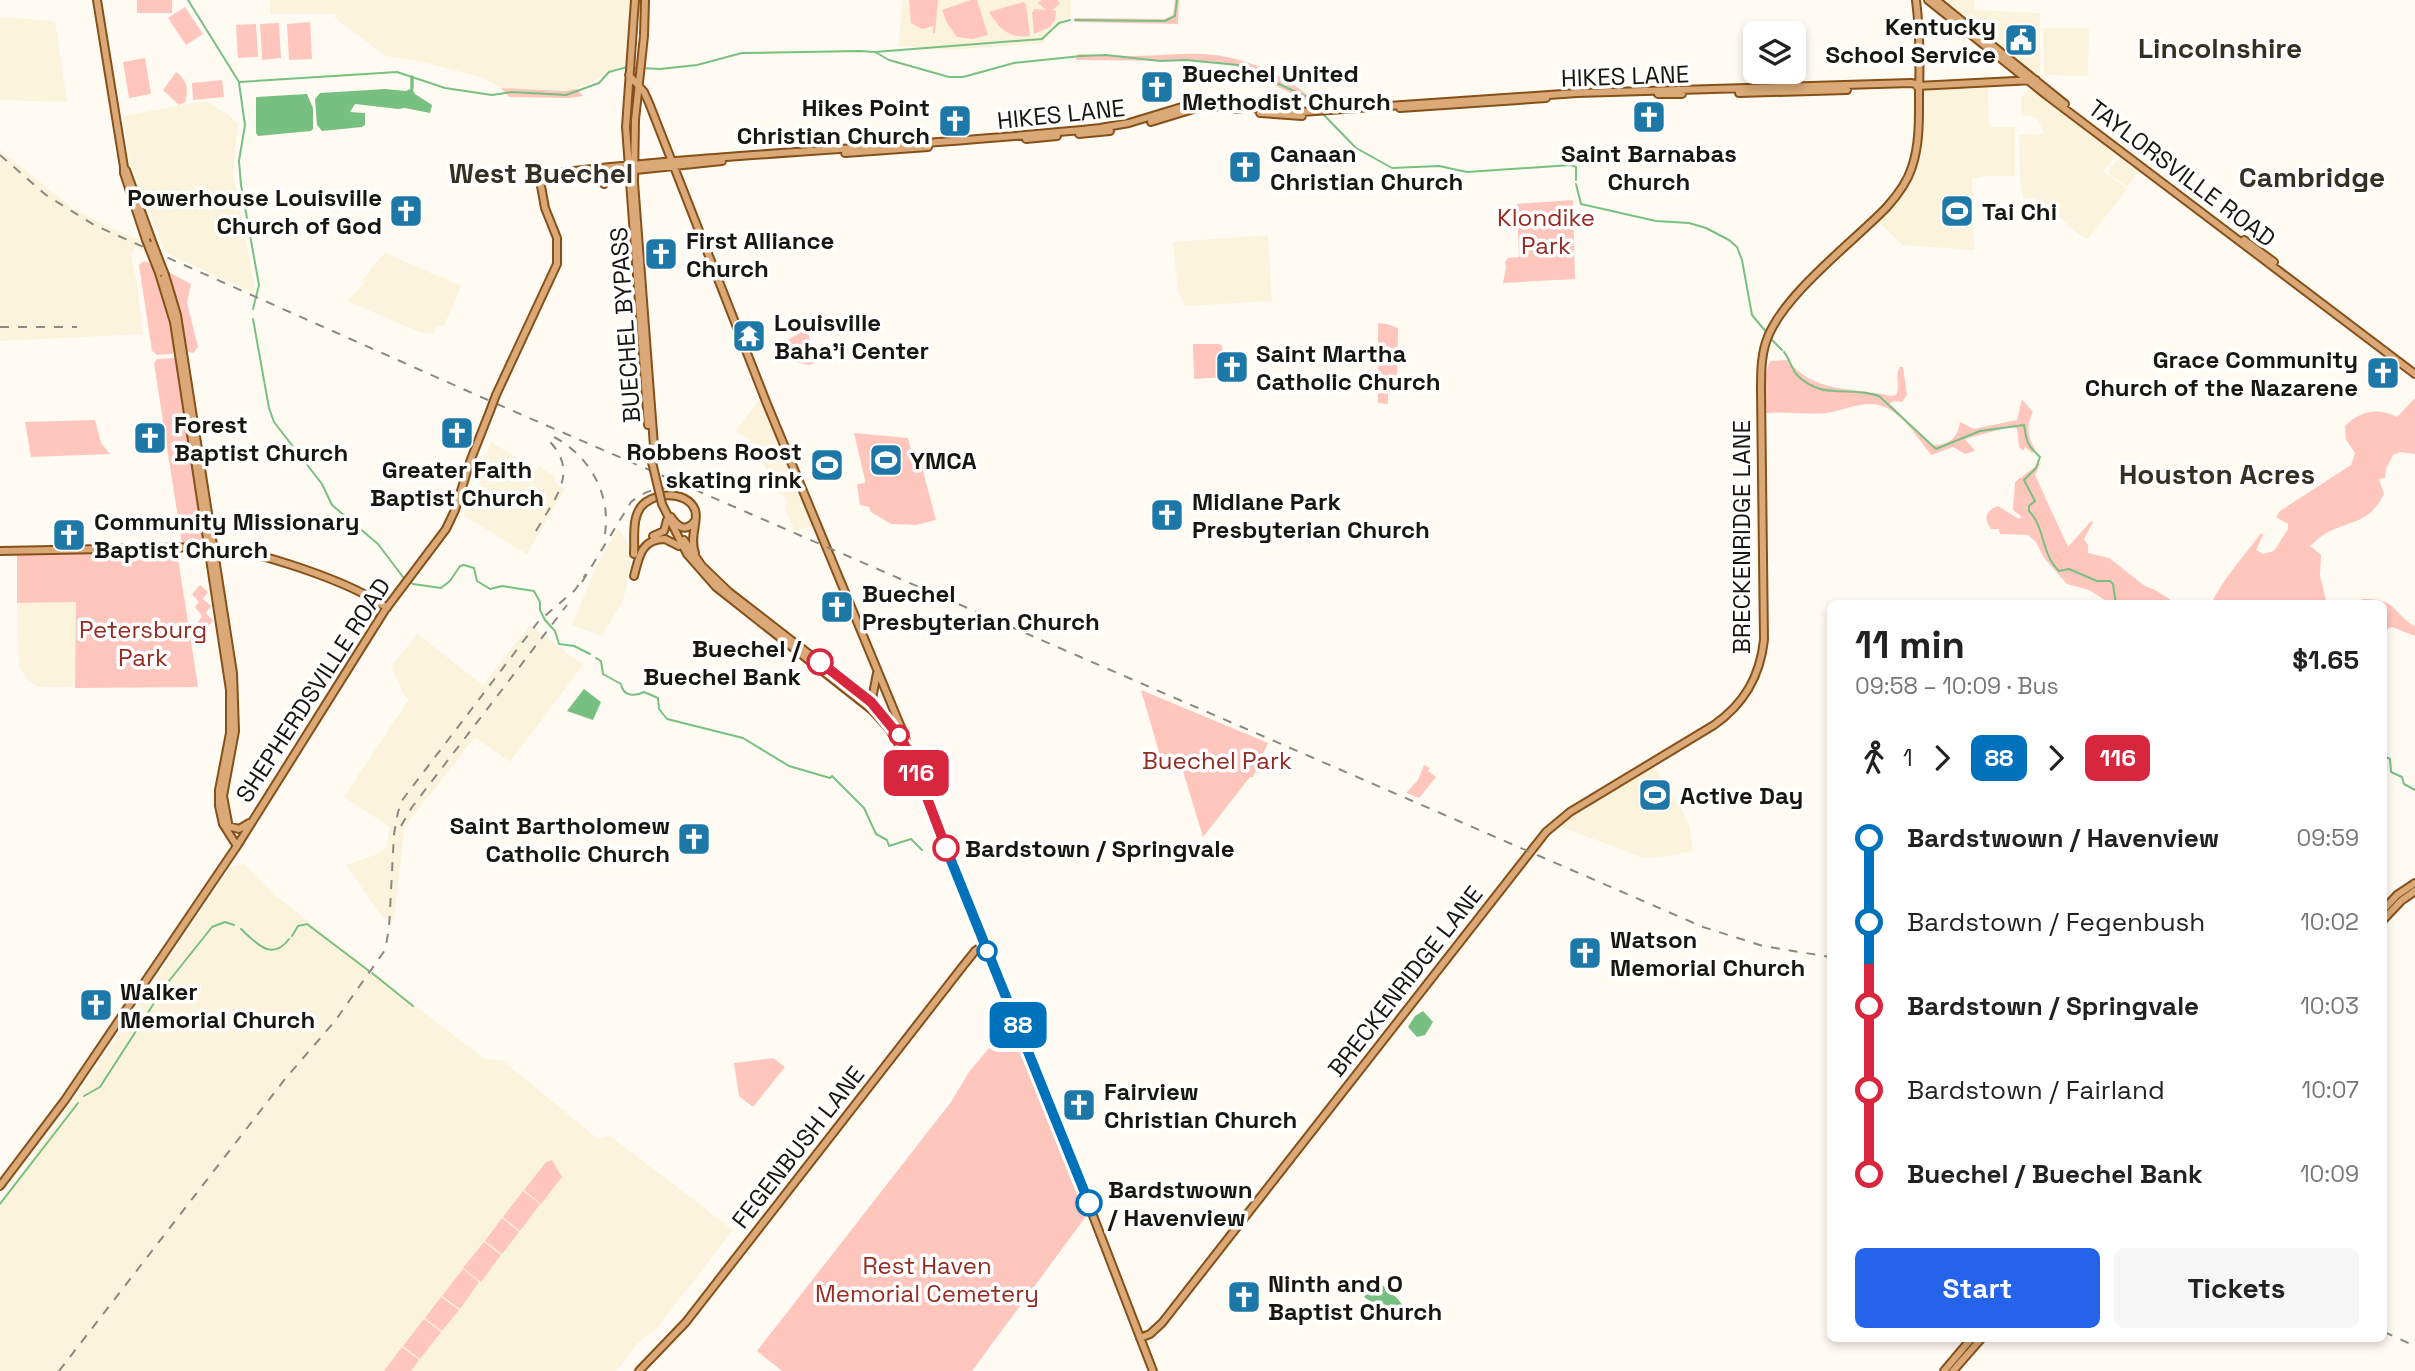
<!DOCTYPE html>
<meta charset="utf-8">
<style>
body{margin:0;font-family:"Space Grotesk",sans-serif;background:#f6f6f6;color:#222;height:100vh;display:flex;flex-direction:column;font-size:26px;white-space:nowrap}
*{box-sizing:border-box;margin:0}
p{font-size:23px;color:#767676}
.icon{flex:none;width:38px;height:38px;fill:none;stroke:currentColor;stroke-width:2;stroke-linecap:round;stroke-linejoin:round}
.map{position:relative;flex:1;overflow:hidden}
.sheet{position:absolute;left:1827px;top:600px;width:560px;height:742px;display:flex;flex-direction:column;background:#fff;border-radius:10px;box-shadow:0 4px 10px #0003}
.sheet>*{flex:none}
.badge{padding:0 14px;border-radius:10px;font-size:24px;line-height:46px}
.fabs{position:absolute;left:1743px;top:21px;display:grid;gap:14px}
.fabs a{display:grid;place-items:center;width:63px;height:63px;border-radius:10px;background:#fff;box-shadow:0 4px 10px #0003;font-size:35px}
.map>.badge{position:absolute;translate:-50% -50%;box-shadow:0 0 0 4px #fff}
.legs{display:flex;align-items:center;gap:10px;height:77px;padding:0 28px;font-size:23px}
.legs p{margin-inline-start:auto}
.headline{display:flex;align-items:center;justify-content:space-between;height:119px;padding:0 28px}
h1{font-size:38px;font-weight:700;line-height:52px}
.button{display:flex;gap:14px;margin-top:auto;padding:14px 28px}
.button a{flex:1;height:80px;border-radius:10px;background:#2563eb;color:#fff;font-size:28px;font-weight:700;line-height:80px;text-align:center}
.button a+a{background:#f6f6f6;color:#222}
ul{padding:0 28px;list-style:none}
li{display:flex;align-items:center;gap:24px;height:84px;font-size:26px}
li i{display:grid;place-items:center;width:10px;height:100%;margin:0 9px;background:currentColor}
li i::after{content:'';width:18px;height:18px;margin:-9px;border:5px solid;border-radius:50%;background:#fff}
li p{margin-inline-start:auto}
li:first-child i{background:linear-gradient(#0000 50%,currentColor 0)}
li:last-child i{background:linear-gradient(currentColor 50%,#0000 0)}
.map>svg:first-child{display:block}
.built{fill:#fcf3dd}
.green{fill:#ffc6bd}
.water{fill:#78c082}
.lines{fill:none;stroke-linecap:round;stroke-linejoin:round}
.stream{stroke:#78c082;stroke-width:2}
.canal{stroke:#78c082;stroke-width:3.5}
.major-casing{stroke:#865019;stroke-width:10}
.major{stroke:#daa977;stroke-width:6}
.rail{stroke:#8b8881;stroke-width:2;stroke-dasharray:9 9;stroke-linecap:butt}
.major-bridge-casing{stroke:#865019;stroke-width:10;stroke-linecap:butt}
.major-bridge{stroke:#daa977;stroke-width:6}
.line-1-casing{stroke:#fff;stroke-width:16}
.line-2-casing{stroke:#fff;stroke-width:16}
.line-1{stroke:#0072bc;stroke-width:10}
.line-2{stroke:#d7263d;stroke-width:10}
.stop-2-dot{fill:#fff;stroke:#d7263d;stroke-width:3.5}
.stop-1-dot{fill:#fff;stroke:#0072bc;stroke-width:3.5}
.labels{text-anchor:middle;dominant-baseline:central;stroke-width:7;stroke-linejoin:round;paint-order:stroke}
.poi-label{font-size:24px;font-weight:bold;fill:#181611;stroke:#fff;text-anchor:start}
.street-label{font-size:24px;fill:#181611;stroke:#fff}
.park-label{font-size:24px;fill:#952b22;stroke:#fff}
.stop-label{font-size:24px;font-weight:bold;fill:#181611;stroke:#fff;text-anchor:start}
.quarter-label{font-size:28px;font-weight:bold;fill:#343024;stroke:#fff}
</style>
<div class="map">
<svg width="2415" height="1371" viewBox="0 0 2415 1371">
<rect width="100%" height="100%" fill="#fffbf3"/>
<path class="built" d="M270 0H632L626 65 608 71 591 83 573 90 501 88 484 78 427 63 386 56 335 18V14H270Z
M903 0H1071V18H1065L1046 36 1043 43 949 50 898 46Z
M1941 0H1974L1975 10 2040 13V73H2033Z
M0 17 55 21 67 102 0 100Z
M2044 28H2089L2088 76 2044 75Z
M1988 87 1989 127H2015V176H1985L1972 179 1974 250 1902 245 1879 222 1901 199 1918 166 1922 148 1924 93 1927 89Z
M2030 87 2089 131 2090 134 2116 155 2103 171 2127 189 2088 239 2079 235 2045 204 2033 198H2023L2020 179 2019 135 2045 134 2036 117 2021 115V98Z
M206 101 227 114 238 123 233 173 255 289 254 293 166 253 129 160 123 116Z
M0 150 71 207 106 226 145 242 149 254 135 247 131 255 137 283 143 334 0 341Z
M2119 157 2138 172 2127 187 2108 172Z
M1268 235 1272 301 1186 306 1178 292 1173 242Z
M385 253 461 286 444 326H437L434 334 419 332 347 301 365 282 363 279 370 272 369 270Z
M761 398 814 526 795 531 785 509 787 504 784 496 777 493 763 462 759 463 752 457 759 447 736 430Z
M491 442 537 470 540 467 556 477 554 482 565 489 527 554 463 515 479 490 480 473Z
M618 528 631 548 628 582 623 600 602 636 572 625 597 565Z
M185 598 198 687H38L26 678 19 666 17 603Z
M530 625 583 665 510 762 475 737 407 824 404 832 394 920 383 918 346 865 375 855 386 848 390 827 344 797 409 699 404 695 391 667 417 634 483 685Z
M1654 766 1682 810 1690 829 1693 851 1667 856 1644 858 1564 828 1562 824 1565 821Z
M244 864 276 896 463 1043 485 1059 502 1060 598 1139 610 1136 733 1230 657 1328 638 1343 616 1371H0V1202L63 1116 231 867Z"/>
<path class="green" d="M137 0H172V13H137Z
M909 0H938L935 33H933V26L922 29 911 23Z
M971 0H977L988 35 973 39 957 37 947 23 942 10Z
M1041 0H1057L1060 4 1052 10 1056 11 1055 20 1050 27 1034 34 1032 12 1034 9 1046 10 1038 3Z
M1175 0H1179L1178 24 1075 22V18L1165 19 1173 15Z
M1023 2 1026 4 1030 36C1010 39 999 29 989 12Z
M185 7 203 34 186 45 168 18Z
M310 22 312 59 289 60 287 24Z
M279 23 281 58 262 60 260 24Z
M256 24 258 57 238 58 236 25Z
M1077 54C1097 55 1117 56 1136 56 1158 56 1180 53 1201 54 1245 55 1293 78 1322 108L1312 109 1307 101 1235 66 1209 61 1076 60Z
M145 58 151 94 129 98 123 62Z
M176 72C187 80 189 89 185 102L179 105 163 90Z
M222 80 224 97 193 100 192 83Z
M501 88 565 91 577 89 583 96 569 98 509 97Z
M1573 200 1575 279 1503 283 1506 267 1505 262 1508 258 1519 257 1517 204Z
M144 261 154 265 168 302 176 351 172 354 157 355 152 351 139 265Z
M165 270 191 284 187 303 198 347 193 353 185 351Z
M1378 323 1387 324 1398 328 1397 384H1388V404L1378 403Z
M804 330 808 334 818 362 809 365 791 361 780 345Z
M1193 344H1219L1222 346 1225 377 1194 379Z
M174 358 177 360 206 543 203 545 182 544 154 363 157 359Z
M1788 360C1813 394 1854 387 1891 396L1896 395C1901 386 1894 376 1900 367H1903L1907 395 1902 402 1893 401 1890 404 1932 445C1949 445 1958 438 1960 422L1974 429 2017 420 2022 399 2033 412C2026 425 2027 437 2035 449L2032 453 2025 447 2023 451 2019 447 2017 428 2009 427 1965 439 1975 451 1965 454 1953 447 1931 455C1916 436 1898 404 1870 404 1855 404 1841 411 1826 413 1807 415 1786 411 1766 413V373L1770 361Z
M2415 398V454L2400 452 2393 455 2386 469 2385 478 2379 479 2384 494C2370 522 2354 520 2328 532 2322 535 2316 541 2310 546L2321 555 2320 576 2327 604H2211C2222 580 2245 555 2261 533L2263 535 2256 550 2263 554 2274 551 2288 529V524L2276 517 2280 511 2351 465 2355 453 2346 440 2345 426C2360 411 2377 407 2397 417Z
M95 420 101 443 110 454 31 457 25 422Z
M854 433 908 438 914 461 923 463 924 475 936 520 916 525 891 524 871 512 869 507 860 505 857 484 865 483V480Z
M2041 462 2035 475 2068 547 2091 521 2093 522 2084 539 2088 545V553L2109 558 2145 586 2155 590 2177 604H2111L2089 590 2067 584 2044 558 2036 542 2028 535 2000 534 1999 529H1991C1983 519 1986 510 1998 506L2019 519 2022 517 2013 510 2015 482Z
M177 552 198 687 75 688 76 602 17 603V554Z
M200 585 208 592 203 599 211 606 206 613 213 621 205 630 197 623 202 616 195 607 199 602 192 594Z
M2363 599C2369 599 2376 599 2382 601 2396 605 2402 621 2415 626V636L2392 627 2384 630V604H2347Z
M1141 690 1268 743 1253 777H1250L1203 837 1178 755 1161 759Z
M1424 765 1430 768 1428 771 1436 777 1419 798 1406 793 1418 780Z
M1010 1023 1087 1215 972 1371H782L757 1351 951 1102 969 1072Z
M773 1058 785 1067 753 1107 739 1096 734 1063Z
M552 1160 562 1177 541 1204 524 1190 546 1162Z
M523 1191 540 1204 520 1231 503 1217Z
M502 1218 519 1232 502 1254 485 1241Z
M484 1242 501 1255 481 1282 463 1268Z
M463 1269 479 1282 460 1309 442 1296Z
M441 1297 459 1310 442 1331 425 1318Z
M424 1319 441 1332 420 1359 403 1346Z
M402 1347 419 1360 411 1371H384Z"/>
<path class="water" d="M412 88 415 94 432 105 430 113 405 108 398 109 355 104 350 112 365 113V125L362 127 322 131 317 125 315 99 320 93 385 89 406 91Z
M307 94 313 108V129L311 131 258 136 256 133V97Z
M584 689 601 702 593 720 567 711Z
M1423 1011 1433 1022 1425 1035 1417 1037 1408 1027 1415 1016Z
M1378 1281 1397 1298 1414 1320 1401 1322 1364 1297Z"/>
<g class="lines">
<path class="stream" d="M188 0 239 82 397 72 445 88 492 95 512 92 566 95 599 83 609 72 627 67 637 68
M1075 20 1165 21 1175 16 1177 0
M875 52 1042 39 1059 23 1070 20
M642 68 660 69 697 65 742 53 860 51 875 52 889 60 949 77H963L1014 63 1081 56 1106 55 1160 61 1186 60 1238 65 1309 98 1317 108
M239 83 245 125 239 161 241 185 259 285 253 309
M1321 112 1356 148 1392 168 1439 166 1467 172 1571 165 1576 167V180
M1576 184 1581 204 1656 221 1689 223 1706 228 1729 240 1737 247 1742 260 1752 315 1767 333
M253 319 269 408 274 422 322 484 332 505 378 544 403 577 413 584 441 588 450 581 460 566 464 565 474 568 477 581 490 589 502 586 534 591 540 602V610L545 620 555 631 559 644 574 646 590 654
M1770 338 1782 350
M1784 352C1790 359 1791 369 1798 376 1824 401 1849 385 1879 396L1936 449 1980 431 2024 425C2027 442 2026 444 2040 457L2036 468 2024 480 2035 501 2029 506V511C2045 527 2041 554 2059 571L2069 569 2097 581H2110L2113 584 2116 604
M596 658 601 661 603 674 621 684C623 696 634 697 644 692L658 698 659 709 667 719 743 738 789 766 830 778 832 776 864 808 876 834 887 840 889 846 911 839 922 850
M2384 756 2390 759 2391 772 2402 777 2404 784 2415 790
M241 929C256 943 272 962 289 939
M292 936 298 926 307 924 369 971
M372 973 413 1006
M84 1096 100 1087 165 986 212 927 225 922 234 925
M0 1204 78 1103"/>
<path class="canal" d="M412 88V77"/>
<defs>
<path id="major" d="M97 0 124 167V173L146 240
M635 0 626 127 648 425
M645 0 644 36 635 120 634 182 655 459
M1928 0 2045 94 2415 374
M1936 0 2065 104
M629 75 644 92 649 103 767 404 905 737 914 769 1046 1094 1153 1371
M1917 86 2036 80
M1739 93 1847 90
M1658 94H1682
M1215 106 1239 109
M1400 108 1546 98
M1260 113 1302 116
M1151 122 1197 108
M1079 134 1110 131
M1026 139 1057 136
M845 153 928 147
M126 170 153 244
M596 174 600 176 604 184
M540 180 722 161
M2244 240 2274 262
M159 273 174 322 230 690V733L219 790V806L223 824 237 846
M165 275 177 315 233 673 235 731 223 796 229 828
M496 395 557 264V238L545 208 539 175C725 152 913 148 1100 128L1129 123 1185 106 1209 103H1225L1265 110 1301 112 1577 93 1911 83 1920 85
M662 504 687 554 716 587 872 710 890 730 913 767
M671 517C677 526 685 533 694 522
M653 536 664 531 667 520
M684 540 702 566 729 592 871 702 891 724 904 742
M0 551 209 547C252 548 352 582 387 608
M634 554C635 541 632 522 639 510 648 492 687 489 695 510 699 521 689 536 695 553
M634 576C639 557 641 539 665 539L679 546
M871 704 877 673
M228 826 239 829 249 823
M2384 909 2397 895 2415 883
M2384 919 2401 901 2415 891
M0 1186 65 1100 237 846 385 610 446 529 455 510 471 459 490 411
M1140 1338 1150 1334 1162 1323 1546 832 1570 812 1714 725C1744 704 1760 677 1764 640L1761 391C1761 374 1761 357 1766 342 1780 297 1852 243 1886 208 1897 196 1907 183 1912 167 1920 143 1919 117 1919 92 1920 61 1920 31 1916 0
M639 1371 686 1322 963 966 975 951 984 945
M1944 1371 1971 1339
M1953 1371 1981 1339"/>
</defs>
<use href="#major" class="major-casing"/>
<use href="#major" class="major"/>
<path class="rail" d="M0 155 46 195 94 225 481 397 1703 927 1763 946 1830 957
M0 327H77
M554 437C591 457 613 497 604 539
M536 531C556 496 582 470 544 436
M582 582 631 502C647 489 664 485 684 490
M401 826 412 807 567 605
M2384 1332 2415 1346
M59 1371 285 1079 335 1021 385 950 389 929 394 834 398 812 403 799 538 622 575 590 586 574"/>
<defs>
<path id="major-bridge" d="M146 240 159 273
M153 244 165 275
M490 411 496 395
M651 458 662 504"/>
</defs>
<use href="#major-bridge" class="major-bridge-casing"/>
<use href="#major-bridge" class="major-bridge"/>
</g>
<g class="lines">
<defs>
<path id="line-1" d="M946 848 1089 1203"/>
<path id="line-2" d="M820 662 871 702 900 737 912 758 946 848"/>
</defs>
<use href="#line-1" class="line-1-casing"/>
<use href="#line-2" class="line-2-casing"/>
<use href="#line-1" class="line-1"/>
<use href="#line-2" class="line-2"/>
</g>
<defs>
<symbol id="civic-square" viewBox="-11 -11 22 22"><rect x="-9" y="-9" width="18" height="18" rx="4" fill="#1e78a7" stroke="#fff"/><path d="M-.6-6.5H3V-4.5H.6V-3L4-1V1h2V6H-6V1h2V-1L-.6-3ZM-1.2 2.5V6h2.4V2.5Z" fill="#fff"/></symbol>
<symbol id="church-square" viewBox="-11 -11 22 22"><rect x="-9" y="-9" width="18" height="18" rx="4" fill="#1e78a7" stroke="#fff"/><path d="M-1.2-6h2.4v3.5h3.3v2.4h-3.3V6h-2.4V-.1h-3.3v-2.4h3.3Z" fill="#fff"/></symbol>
<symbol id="stadium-square" viewBox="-11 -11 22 22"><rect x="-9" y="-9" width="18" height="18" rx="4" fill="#1e78a7" stroke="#fff"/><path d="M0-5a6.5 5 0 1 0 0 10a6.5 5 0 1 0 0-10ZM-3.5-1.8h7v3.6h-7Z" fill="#fff"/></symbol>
<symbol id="temple-square" viewBox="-11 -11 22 22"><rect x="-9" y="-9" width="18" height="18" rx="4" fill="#1e78a7" stroke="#fff"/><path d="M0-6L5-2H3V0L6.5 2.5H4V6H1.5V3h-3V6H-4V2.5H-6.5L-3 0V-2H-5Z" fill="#fff"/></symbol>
</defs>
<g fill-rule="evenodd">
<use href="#civic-square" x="2002" y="21" width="38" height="38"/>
<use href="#church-square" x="1138" y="68" width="38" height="38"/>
<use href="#church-square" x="1630" y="98" width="38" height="38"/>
<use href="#church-square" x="936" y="102" width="38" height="38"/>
<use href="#church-square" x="1226" y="148" width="38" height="38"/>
<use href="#church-square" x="387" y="192" width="38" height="38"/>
<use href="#stadium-square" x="1938" y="192" width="38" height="38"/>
<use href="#church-square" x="642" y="235" width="38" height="38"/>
<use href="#temple-square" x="730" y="317" width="38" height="38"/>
<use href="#church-square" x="1213" y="348" width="38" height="38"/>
<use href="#church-square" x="2364" y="354" width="38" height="38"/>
<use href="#church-square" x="438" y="414" width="38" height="38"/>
<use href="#church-square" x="131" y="419" width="38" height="38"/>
<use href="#stadium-square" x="867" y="441" width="38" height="38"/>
<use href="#stadium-square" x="808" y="446" width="38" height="38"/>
<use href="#church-square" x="1148" y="496" width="38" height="38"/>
<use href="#church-square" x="50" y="516" width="38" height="38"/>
<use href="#church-square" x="818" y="588" width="38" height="38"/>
<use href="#stadium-square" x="1636" y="776" width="38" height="38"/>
<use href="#church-square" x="675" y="820" width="38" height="38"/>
<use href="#church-square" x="1566" y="934" width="38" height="38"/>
<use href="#church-square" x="77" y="986" width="38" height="38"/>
<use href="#church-square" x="1060" y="1086" width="38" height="38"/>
<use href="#church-square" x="1225" y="1278" width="38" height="38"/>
</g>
<g class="stop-2-dot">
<circle cx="820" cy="662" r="12"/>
<circle cx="899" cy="735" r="9"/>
<circle cx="946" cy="848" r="12"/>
</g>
<g class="stop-1-dot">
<circle cx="987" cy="951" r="9"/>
<circle cx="1089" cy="1203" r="12"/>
</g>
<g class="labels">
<g class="poi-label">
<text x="1996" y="26" text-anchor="end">Kentucky<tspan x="1996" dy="28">School Service</tspan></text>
<text x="1182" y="73">Buechel United<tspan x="1182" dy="28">Methodist Church</tspan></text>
<text x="930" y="107" text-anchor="end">Hikes Point<tspan x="930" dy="28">Christian Church</tspan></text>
<text x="1270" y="153">Canaan<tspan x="1270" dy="28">Christian Church</tspan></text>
<text x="1649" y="153" text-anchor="middle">Saint Barnabas<tspan x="1649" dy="28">Church</tspan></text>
<text x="382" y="197" text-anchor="end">Powerhouse Louisville<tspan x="382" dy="28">Church of God</tspan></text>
<text x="1982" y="211">Tai Chi</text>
<text x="686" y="240">First Alliance<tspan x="686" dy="28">Church</tspan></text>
<text x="774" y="322">Louisville<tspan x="774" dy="28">Baha'i Center</tspan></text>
<text x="1256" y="353">Saint Martha<tspan x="1256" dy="28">Catholic Church</tspan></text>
<text x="2358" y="359" text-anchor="end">Grace Community<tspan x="2358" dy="28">Church of the Nazarene</tspan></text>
<text x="174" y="424">Forest<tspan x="174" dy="28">Baptist Church</tspan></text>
<text x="802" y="451" text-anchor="end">Robbens Roost<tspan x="802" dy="28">skating rink</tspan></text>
<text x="910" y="460">YMCA</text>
<text x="457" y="469" text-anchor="middle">Greater Faith<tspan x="457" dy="28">Baptist Church</tspan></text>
<text x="1192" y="501">Midlane Park<tspan x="1192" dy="28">Presbyterian Church</tspan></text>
<text x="94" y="521">Community Missionary<tspan x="94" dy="28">Baptist Church</tspan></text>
<text x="862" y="593">Buechel<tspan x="862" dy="28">Presbyterian Church</tspan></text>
<text x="1680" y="795">Active Day</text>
<text x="670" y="825" text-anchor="end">Saint Bartholomew<tspan x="670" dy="28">Catholic Church</tspan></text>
<text x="1610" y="939">Watson<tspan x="1610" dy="28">Memorial Church</tspan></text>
<text x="120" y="991">Walker<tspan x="120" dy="28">Memorial Church</tspan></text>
<text x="1104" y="1091">Fairview<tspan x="1104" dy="28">Christian Church</tspan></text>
<text x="1268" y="1283">Ninth and O<tspan x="1268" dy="28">Baptist Church</tspan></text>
</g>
<g class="street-label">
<text transform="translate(1625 76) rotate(-2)">HIKES LANE</text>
<text transform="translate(1061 114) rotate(-6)">HIKES LANE</text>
<text transform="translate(2182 173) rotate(37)">TAYLORSVILLE ROAD</text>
<text transform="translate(625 325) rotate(-94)">BUECHEL BYPASS</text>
<text transform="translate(1741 537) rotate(-90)">BRECKENRIDGE LANE</text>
<text transform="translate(313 690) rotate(-57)">SHEPHERDSVILLE ROAD</text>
<text transform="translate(1405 981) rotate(-52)">BRECKENRIDGE LANE</text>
<text transform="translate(798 1147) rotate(-52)">FEGENBUSH LANE</text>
</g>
<g class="park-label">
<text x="1546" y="217">Klondike<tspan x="1546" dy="28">Park</tspan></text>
<text x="143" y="629">Petersburg<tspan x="143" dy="28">Park</tspan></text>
<text x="1217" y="760">Buechel Park</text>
<text x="927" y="1265">Rest Haven<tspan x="927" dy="28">Memorial Cemetery</tspan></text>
</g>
<g class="stop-label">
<text x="801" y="648" text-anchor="end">Buechel /<tspan x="801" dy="28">Buechel Bank</tspan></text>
<text x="965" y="848">Bardstown / Springvale</text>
<text x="1108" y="1189">Bardstwown<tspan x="1108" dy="28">/ Havenview</tspan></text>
</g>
<g class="quarter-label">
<text x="2220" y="48">Lincolnshire</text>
<text x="541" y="173">West Buechel</text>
<text x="2312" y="177">Cambridge</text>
<text x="2217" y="474">Houston Acres</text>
</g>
</g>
</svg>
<div class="fabs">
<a><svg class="icon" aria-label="layers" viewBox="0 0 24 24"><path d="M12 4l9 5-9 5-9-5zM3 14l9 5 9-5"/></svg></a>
</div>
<b class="badge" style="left:1018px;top:1025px;background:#0072bc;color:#fff">88</b>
<b class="badge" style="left:916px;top:773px;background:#d7263d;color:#fff">116</b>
<section class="sheet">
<div class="headline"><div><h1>11 min</h1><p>09:58 – 10:09 · Bus</p></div><b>$1.65</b></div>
<div class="legs"><svg class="icon" aria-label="walk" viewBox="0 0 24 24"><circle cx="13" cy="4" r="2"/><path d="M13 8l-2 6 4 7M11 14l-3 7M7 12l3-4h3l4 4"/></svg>1<svg class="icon" aria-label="forward" viewBox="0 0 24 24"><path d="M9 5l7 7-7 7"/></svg><b class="badge" style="background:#0072bc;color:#fff">88</b><svg class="icon" aria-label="forward" viewBox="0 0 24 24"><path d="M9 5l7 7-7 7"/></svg><b class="badge" style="background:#d7263d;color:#fff">116</b></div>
<ul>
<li><i style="color:#0072bc"></i><b>Bardstwown / Havenview</b><p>09:59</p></li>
<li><i style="color:#0072bc"></i><span>Bardstown / Fegenbush</span><p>10:02</p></li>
<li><i style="color:#d7263d"></i><b>Bardstown / Springvale</b><p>10:03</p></li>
<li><i style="color:#d7263d"></i><span>Bardstown / Fairland</span><p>10:07</p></li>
<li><i style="color:#d7263d"></i><b>Buechel / Buechel Bank</b><p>10:09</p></li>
</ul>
<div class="button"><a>Start</a><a>Tickets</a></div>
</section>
</div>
